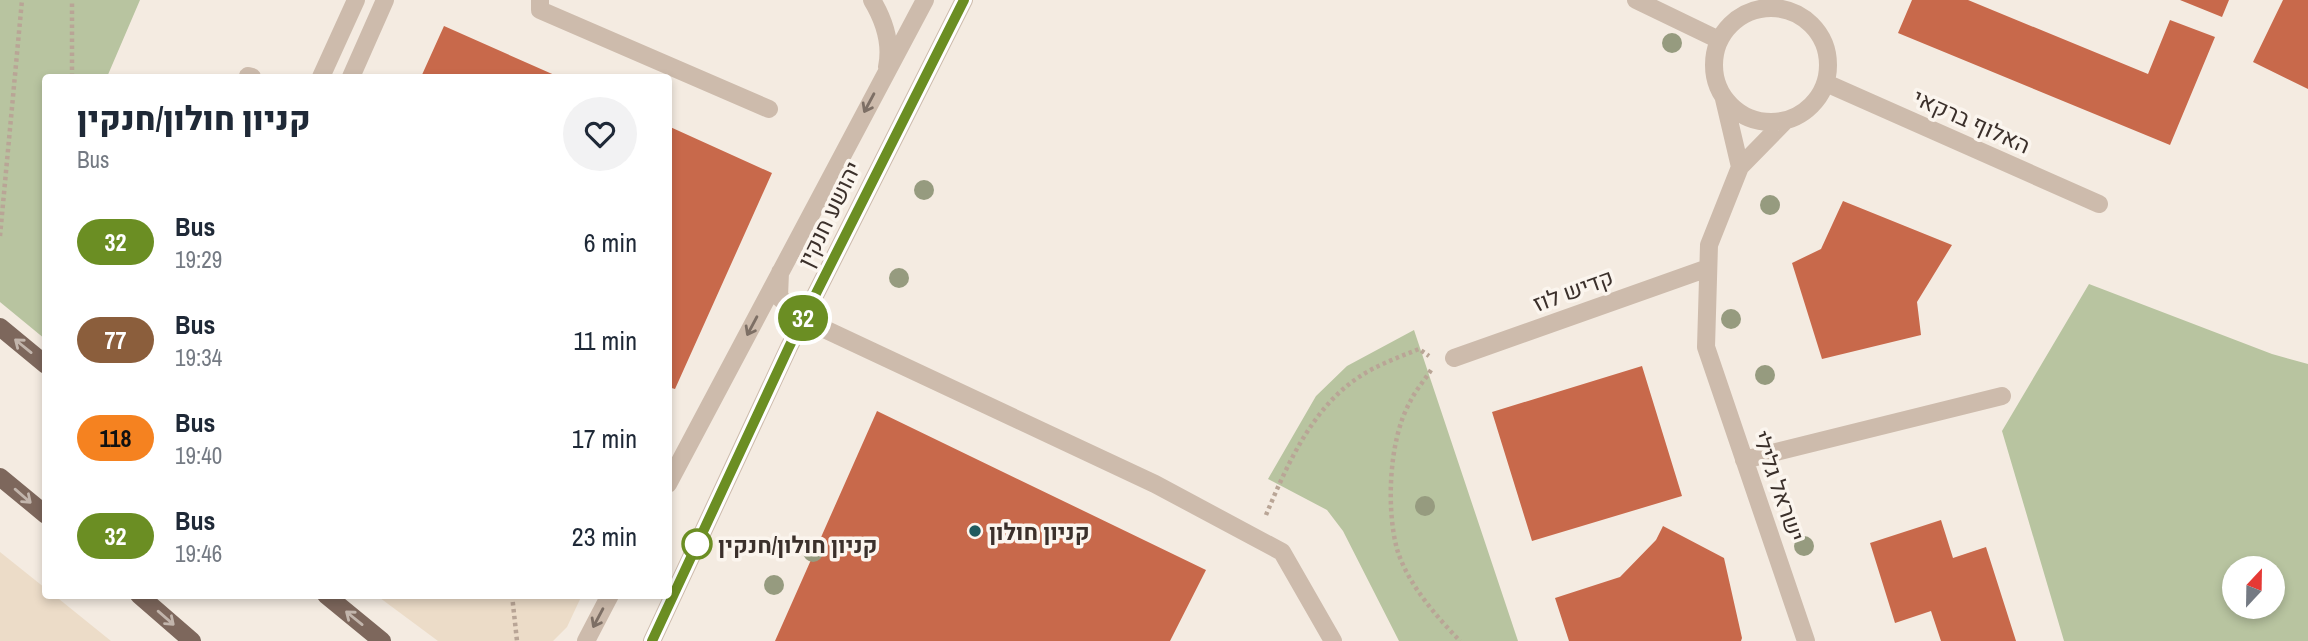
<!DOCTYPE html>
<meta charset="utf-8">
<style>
body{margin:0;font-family:"Archivo Narrow",Heebo,sans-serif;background:#f2f2f3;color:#1f2937;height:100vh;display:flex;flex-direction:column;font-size:26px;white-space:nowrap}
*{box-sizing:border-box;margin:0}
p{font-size:23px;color:#747a83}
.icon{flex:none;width:38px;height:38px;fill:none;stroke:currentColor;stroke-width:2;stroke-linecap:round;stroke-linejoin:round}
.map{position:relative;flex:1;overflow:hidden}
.sheet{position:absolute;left:42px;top:74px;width:630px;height:525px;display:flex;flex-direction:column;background:#fff;border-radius:7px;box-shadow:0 4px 10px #0003}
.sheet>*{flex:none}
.badge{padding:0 14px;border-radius:23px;font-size:24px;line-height:46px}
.needle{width:46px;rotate:22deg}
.fabs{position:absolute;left:2222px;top:556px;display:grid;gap:14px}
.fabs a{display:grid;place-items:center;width:63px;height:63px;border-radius:50%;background:#fff;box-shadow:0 4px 10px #0003;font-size:35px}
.map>.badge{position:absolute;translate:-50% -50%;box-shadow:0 0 0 4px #fff}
.round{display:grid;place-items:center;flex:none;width:74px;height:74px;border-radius:37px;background:#f2f2f3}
.overview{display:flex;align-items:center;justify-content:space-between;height:119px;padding:0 35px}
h1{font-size:33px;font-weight:800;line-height:52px}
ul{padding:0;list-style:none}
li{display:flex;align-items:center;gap:21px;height:98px;padding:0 35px}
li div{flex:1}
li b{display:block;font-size:26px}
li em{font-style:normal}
li .badge{min-width:77px;font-weight:700;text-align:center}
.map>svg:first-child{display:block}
.green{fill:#b8c4a0;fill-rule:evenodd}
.plaza{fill:#ecdcc8}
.building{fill:#c8694b}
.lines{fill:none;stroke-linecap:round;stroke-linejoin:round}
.path{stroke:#b9a596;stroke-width:4.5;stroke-dasharray:3.5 3.5;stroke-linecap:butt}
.minor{stroke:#cdbbac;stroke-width:18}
.major{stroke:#7d675c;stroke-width:18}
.tree{fill:#969b7f}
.oneway{stroke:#7d6f65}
.oneway2{stroke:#c2b5ac}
.line-casing{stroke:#fff;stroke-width:16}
.line{stroke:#6b8e23;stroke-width:10}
.poi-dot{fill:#1f5a5e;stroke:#fbf5ee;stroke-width:2.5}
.stop-dot{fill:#fff;stroke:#6b8e23;stroke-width:3.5}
.labels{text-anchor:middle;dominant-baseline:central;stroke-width:7;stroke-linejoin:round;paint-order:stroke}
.street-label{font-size:23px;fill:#3b302b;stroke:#fbf5ee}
.poi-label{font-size:23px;font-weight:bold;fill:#3b302b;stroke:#fbf5ee;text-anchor:start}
.stop-label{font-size:23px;font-weight:bold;fill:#3b302b;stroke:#fbf5ee;text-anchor:start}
</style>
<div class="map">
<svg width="2308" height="641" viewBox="0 0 2308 641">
<rect width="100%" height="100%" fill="#f4ebe1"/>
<path class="green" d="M0 0H140L107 77H46L45 339 0 302Z
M2089 284 2272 354 2308 364V641H2064L2002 431ZM2235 569H2273V607H2235Z
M1414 330 1518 641H1399L1343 531 1327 510 1268 479 1316 396 1347 366Z"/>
<path class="plaza" d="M0 552 45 588 46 595H54L111 641H0Z
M376 595H582L567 627 553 641H438Z"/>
<path class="building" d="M1912 0H1968L2148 74 2170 20 2215 37 2170 145 1898 33Z
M2180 0H2229L2222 17Z
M2283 0H2308V89L2253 62Z
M444 26 559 77H421Z
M668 126 772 173 675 389 668 387Z
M1843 201 1952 245 1917 302 1921 335 1822 359 1792 263 1821 249Z
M1642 366 1682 496 1532 541 1492 412Z
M877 411 1206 570 1170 641H775Z
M1941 520 1953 558 1986 547 2016 641H1941L1931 611 1895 623 1870 543Z
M1663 526 1724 558 1742 638 1741 641H1569L1555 598 1620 577 1656 540Z"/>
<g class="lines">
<path class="path" d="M72 77V0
M0 236 22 0
M1431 370C1424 381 1415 391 1410 402 1389 439 1386 508 1397 549 1407 583 1436 616 1460 641
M1266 515C1287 465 1312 408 1359 377 1377 365 1399 357 1419 349L1429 356
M512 595 517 641"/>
<path class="minor" d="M540 0V10L769 109
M872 0C884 20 892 43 887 67
M1636 0 1719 40
M1714 65a57 57 0 1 1 114 0a57 57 0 1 1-114 0Z
M248 76 252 77
M321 77 356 0
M351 77 385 0
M1826 83 2099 204
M1724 99 1740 167
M1786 120 1740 167 1709 245 1706 347 1806 641
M780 272 779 297 803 319 1155 484 1282 552 1333 641
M1454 358 1708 268
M1744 460 2002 396
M668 484 925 0
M586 641 610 595
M652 641 789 347 964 0"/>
<path class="major" d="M0 327 46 365
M0 477 46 515
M139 595 192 641
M326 595 382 641"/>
</g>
<g class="tree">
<circle cx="1672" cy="43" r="10"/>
<circle cx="924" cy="190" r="10"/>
<circle cx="1770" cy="205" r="10"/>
<circle cx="899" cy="278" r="10"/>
<circle cx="1731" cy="319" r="10"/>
<circle cx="1765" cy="375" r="10"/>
<circle cx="1425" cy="506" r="10"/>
<circle cx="1804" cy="546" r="10"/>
<circle cx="813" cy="552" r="10"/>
<circle cx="774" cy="585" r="10"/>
</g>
<defs><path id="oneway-shaft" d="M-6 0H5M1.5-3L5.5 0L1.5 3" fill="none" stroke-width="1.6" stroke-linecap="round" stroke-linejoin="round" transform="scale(1.75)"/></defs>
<g class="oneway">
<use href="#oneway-shaft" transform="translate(869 103) rotate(118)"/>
<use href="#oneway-shaft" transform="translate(752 326) rotate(118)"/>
<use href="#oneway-shaft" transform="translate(598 618) rotate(118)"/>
</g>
<g class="oneway2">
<use href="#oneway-shaft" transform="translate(23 346) rotate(-141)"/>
<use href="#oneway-shaft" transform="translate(23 496) rotate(41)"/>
<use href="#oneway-shaft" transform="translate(166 618) rotate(41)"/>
<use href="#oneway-shaft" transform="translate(354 618) rotate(-141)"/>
</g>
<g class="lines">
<defs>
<path id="line" d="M652 641 789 347 964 0"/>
</defs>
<use href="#line" class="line-casing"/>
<use href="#line" class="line"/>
</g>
<circle class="poi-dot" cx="975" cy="531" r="7"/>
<circle class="stop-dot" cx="697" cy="544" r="14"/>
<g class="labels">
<g class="street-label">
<text transform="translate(1972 121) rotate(24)">האלוף ברקאי</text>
<text transform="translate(829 214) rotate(-64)">יהושע חנקין</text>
<text transform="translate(1573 290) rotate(-20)">קדיש לוז</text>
<text transform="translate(1779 486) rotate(71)">ישראל גלילי</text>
</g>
<g class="poi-label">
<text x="989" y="531">קניון חולון</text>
</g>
<g class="stop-label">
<text x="718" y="544">קניון חולון/חנקין</text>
</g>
</g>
</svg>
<div class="fabs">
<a><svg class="needle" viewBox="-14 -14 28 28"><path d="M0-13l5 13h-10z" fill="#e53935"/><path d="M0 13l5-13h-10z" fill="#747a83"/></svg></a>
</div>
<b class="badge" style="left:803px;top:318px;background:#6b8e23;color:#fff">32</b>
<section class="sheet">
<div class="overview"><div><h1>קניון חולון/חנקין</h1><p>Bus</p></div><a class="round"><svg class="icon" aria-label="heart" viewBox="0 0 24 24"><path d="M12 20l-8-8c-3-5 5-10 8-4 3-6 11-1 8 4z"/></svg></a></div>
<ul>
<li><span class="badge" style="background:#6b8e23;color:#fff">32</span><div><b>Bus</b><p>19:29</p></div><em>6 min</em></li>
<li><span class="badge" style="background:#8b5e3c;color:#fff">77</span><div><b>Bus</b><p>19:34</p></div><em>11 min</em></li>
<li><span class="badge" style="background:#f58220;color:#111">118</span><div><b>Bus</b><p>19:40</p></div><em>17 min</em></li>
<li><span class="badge" style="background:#6b8e23;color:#fff">32</span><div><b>Bus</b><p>19:46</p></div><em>23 min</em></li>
</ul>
</section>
</div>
